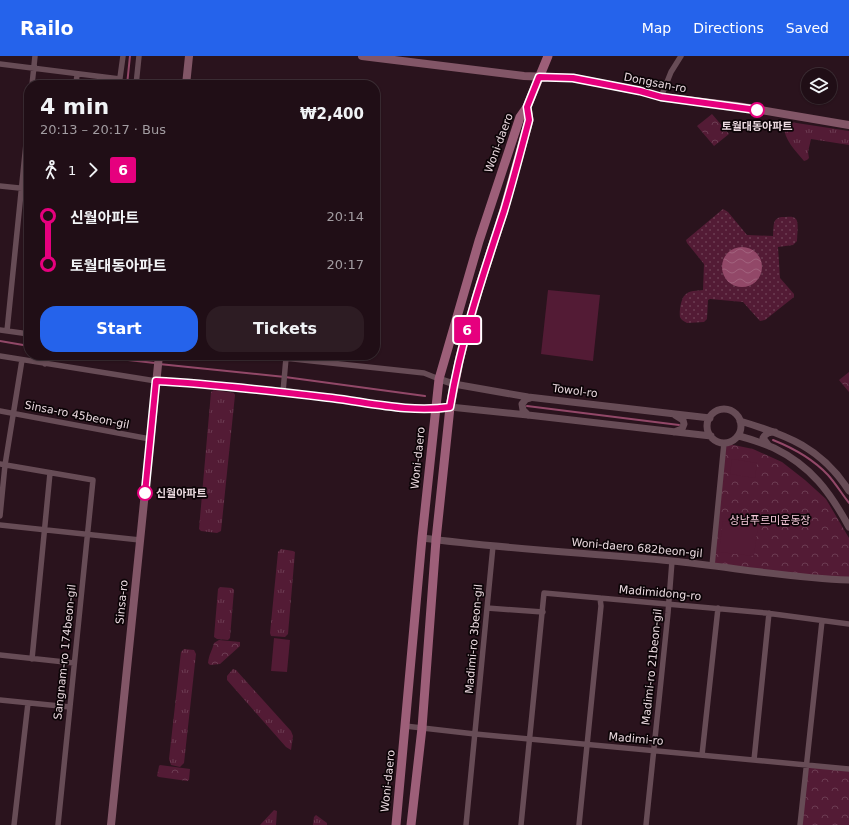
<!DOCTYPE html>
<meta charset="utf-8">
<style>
body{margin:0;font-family:"DejaVu Sans","Noto Sans KR",sans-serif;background:#2d1c23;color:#f1f3f6;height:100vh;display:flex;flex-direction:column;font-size:15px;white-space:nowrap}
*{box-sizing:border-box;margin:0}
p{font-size:13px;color:#a29ca1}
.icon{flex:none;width:22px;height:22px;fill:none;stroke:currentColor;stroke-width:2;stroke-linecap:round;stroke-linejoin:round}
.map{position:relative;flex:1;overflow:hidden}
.details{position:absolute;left:24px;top:24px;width:356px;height:280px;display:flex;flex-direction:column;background:#200e16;border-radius:16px;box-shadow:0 1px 3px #0004,0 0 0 1px #3d2e35}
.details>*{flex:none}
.badge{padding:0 8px;border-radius:3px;font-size:14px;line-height:26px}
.controls{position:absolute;left:801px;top:12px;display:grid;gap:8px}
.controls a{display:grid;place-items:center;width:36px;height:36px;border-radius:50%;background:#200e16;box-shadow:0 1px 3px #0004,0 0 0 1px #3d2e35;font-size:20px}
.map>.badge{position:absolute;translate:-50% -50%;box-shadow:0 0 0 2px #fff}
.legs{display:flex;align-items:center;gap:6px;height:44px;padding:0 16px;font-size:13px}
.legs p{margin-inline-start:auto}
.head{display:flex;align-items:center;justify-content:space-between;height:68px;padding:0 16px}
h1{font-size:22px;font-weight:800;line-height:30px}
.button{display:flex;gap:8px;margin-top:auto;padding:8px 16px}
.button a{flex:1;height:46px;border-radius:16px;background:#2563eb;color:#fff;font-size:16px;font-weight:800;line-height:46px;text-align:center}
.button a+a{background:#2d1c23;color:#f1f3f6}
ul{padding:0 16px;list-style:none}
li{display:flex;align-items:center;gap:14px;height:48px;font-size:15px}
li i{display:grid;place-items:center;width:6px;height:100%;margin:0 5px;background:currentColor}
li i::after{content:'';width:10px;height:10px;margin:-5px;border:3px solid;border-radius:50%;background:#200e16}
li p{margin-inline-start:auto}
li:first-child i{background:linear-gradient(#0000 50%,currentColor 0)}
li:last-child i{background:linear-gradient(currentColor 50%,#0000 0)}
header{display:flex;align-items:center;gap:24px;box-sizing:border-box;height:56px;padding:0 20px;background:#2563eb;color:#fff}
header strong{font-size:19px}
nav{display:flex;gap:22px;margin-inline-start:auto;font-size:14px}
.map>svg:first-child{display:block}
.grass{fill:url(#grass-tufts)}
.forest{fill:url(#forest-crowns)}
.garden{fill:url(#garden-dots)}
.pitch{fill:#531b35}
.water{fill:url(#water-waves)}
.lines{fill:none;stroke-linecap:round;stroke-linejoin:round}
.stream{stroke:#924868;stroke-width:2}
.minor{stroke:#674c56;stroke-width:5.5}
.tertiary{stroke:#674c56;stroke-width:7}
.secondary{stroke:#825667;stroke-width:8}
.primary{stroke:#9d5f79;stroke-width:9}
.line-1-casing{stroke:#fff;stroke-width:9}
.line-1{stroke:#e6007e;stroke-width:6}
.stop-1-dot{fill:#fff;stroke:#e6007e;stroke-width:2}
.labels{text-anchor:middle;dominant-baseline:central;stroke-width:3.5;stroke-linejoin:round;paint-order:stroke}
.street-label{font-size:11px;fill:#ebdae0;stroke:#0c0407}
.stop-label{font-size:11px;font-weight:bold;fill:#ebdae0;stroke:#0c0407}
.park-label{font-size:11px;fill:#f6c9da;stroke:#0c0407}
</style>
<header>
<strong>Railo</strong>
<nav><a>Map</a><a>Directions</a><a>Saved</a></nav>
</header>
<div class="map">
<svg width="849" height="769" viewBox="0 0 849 769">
<defs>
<pattern id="grass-tufts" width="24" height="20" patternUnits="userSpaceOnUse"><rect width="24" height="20" fill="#531b35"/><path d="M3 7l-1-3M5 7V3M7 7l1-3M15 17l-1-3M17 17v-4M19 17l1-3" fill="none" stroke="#6c3c52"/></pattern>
<pattern id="forest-crowns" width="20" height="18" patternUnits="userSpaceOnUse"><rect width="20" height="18" fill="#531b35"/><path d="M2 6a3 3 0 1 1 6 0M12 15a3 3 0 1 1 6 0" fill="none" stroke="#6c3c52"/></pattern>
<pattern id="garden-dots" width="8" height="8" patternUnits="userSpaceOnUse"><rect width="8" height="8" fill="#531b35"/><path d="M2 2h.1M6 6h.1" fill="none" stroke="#6c3c52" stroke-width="1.8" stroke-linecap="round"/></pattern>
<pattern id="water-waves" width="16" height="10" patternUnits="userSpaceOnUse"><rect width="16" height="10" fill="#924868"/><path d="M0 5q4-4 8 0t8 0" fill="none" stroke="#a1627d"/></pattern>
</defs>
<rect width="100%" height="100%" fill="#2a131d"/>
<path class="grass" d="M790 66 849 75V89L811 83 808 96 809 102 807 104 804 105C795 94 783 83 784 68Z
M214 334 234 337 235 339 221 475 217 477 201 475 199 473 211 336Z
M281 493 293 495 295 496 288 578 285 581 271 580 270 577 278 496Z
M220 531 232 532 234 534 230 582 228 584 217 583 214 581 218 533Z
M184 593 194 594 196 598 184 707 180 711 171 709 169 703 181 596Z
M233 613 236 614 291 675 293 680 291 694 286 691 227 624V620Z
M274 754 277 755 276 769H260Z
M316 759 327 767V769H313L314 761Z"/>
<path class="forest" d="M712 58 729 78 714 90 697 70Z
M849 316V336L839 324Z
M724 387 753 393 782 406 805 424 826 443 849 482V524L712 510Z
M219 584 240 586V590L220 608 210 609 208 607C209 598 212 595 214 587Z
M160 709 190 713 189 724 187 725 159 721 157 720 159 710Z
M807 709 849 713V769H800Z"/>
<path class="garden" d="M723 153 728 156 747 179 773 180C774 168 772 160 786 161 789 161 793 160 796 163 799 167 797 179 797 185L793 189 778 191 780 222 794 238V241L765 264 760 265 743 246 710 243 708 244 707 263 704 266 687 267C684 265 681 264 680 261 679 256 681 242 685 239 689 234 697 235 703 234L704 208 687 187 686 184Z"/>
<path class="pitch" d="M548 234 600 239 593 305 541 298Z
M732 403 757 407 755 422 730 418Z
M723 465 758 469 754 500 719 496Z
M274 582 290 584 287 616 271 615Z"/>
<path class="water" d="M722 211a20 20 0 1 1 40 0a20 20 0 1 1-40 0Z"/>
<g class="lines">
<path class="stream" d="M127 29 130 0
M0 285 29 290
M83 299 155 307
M159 308 285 321 425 340
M527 350 679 369
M773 384C793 392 813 403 828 419 836 428 842 438 849 447"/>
<path class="minor" d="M0 8 120 23
M32 29 35 0
M76 29 77 18
M119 29 123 0
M136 29 139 0
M661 41 671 16 681 0
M0 130 29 133
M0 274 29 278
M7 275 29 58
M256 299 424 317 439 323
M0 300 156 325 193 327 283 336 420 353H435
M45 308 46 299
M283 336 286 302
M0 355 150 383
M0 408 93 424 58 769
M0 460 5 409 22 304
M0 469 140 484
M712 510 724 387
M487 552 543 556
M0 599 74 607
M32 603 50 417
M0 644 70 651
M405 670 475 678 849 713
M702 699 718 552
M754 704 769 557
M14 769 28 647
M466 769 493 490
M521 769 544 537 766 557 849 568
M579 769 601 550 600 542
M646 769 668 557 672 505
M800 769 822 565"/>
<path class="tertiary" d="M439 323 454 328 528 341 710 362
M435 353 450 351 528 359 711 380
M707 370a17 17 0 1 1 34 0a17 17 0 1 1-34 0Z
M528 359 523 354 522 348 526 343 530 342
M740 365C787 379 822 392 849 435
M674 376 682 373 684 368 683 364 675 359
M739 380C750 383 763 387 774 392 811 410 830 436 849 471
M769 390 763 382C766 377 769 376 775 376
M422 482C505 493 589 497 672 505 731 511 789 522 849 524"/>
<path class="secondary" d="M362 0 524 20 573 22 640 35 661 41 737 50 849 69
M186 29 189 0
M111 769 159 299"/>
<path class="primary" d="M396 769 422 482 439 323 479 185 520 61 527 51 548 0
M411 769 422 672 436 484 450 351 460 301 478 235 504 154 529 64 527 51"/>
</g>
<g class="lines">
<defs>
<path id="line-1" d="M145 437 156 325C215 328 273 335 332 342 371 347 411 357 450 351 461 283 483 219 504 155 513 125 521 94 529 64L527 51 539 21 573 22 640 35 661 41 757 54"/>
</defs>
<use href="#line-1" class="line-1-casing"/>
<use href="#line-1" class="line-1"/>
</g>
<g class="stop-1-dot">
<circle cx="757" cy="54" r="7"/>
<circle cx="145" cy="437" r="7"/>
</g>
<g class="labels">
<g class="street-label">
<text transform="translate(655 27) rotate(11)">Dongsan-ro</text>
<text transform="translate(499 87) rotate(-70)">Woni-daero</text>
<text transform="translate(575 335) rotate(7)">Towol-ro</text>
<text transform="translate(77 359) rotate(11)">Sinsa-ro 45beon-gil</text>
<text transform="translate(418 402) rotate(-84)">Woni-daero</text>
<text transform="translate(637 492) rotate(5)">Woni-daero 682beon-gil</text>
<text transform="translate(660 537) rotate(5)">Madimidong-ro</text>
<text transform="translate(122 546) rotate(-84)">Sinsa-ro</text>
<text transform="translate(474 583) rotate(-85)">Madimi-ro 3beon-gil</text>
<text transform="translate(65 596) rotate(-84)">Sangnam-ro 174beon-gil</text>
<text transform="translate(652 611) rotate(-84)">Madimi-ro 21beon-gil</text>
<text transform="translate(636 683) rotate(5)">Madimi-ro</text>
<text transform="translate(388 725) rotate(-84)">Woni-daero</text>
</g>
<g class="stop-label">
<text x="757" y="70">토월대동아파트</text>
<text x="156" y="437" text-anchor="start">신월아파트</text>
</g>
<g class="park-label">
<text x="770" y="464">상남푸르미운동장</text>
</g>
</g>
</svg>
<div class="controls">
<a><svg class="icon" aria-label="layers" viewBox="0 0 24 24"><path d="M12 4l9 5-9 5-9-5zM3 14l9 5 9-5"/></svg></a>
</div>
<b class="badge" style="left:467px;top:274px;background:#e6007e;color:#fff">6</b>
<section class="details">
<div class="head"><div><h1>4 min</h1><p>20:13 – 20:17 · Bus</p></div><b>₩2,400</b></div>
<div class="legs"><svg class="icon" aria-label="walk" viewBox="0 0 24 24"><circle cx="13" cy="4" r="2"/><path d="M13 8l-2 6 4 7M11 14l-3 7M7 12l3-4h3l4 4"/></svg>1<svg class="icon" aria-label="forward" viewBox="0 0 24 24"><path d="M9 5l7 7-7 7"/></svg><b class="badge" style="background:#e6007e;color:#fff">6</b></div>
<ul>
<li><i style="color:#e6007e"></i><b>신월아파트</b><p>20:14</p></li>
<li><i style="color:#e6007e"></i><b>토월대동아파트</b><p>20:17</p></li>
</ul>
<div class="button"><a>Start</a><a>Tickets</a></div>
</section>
</div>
